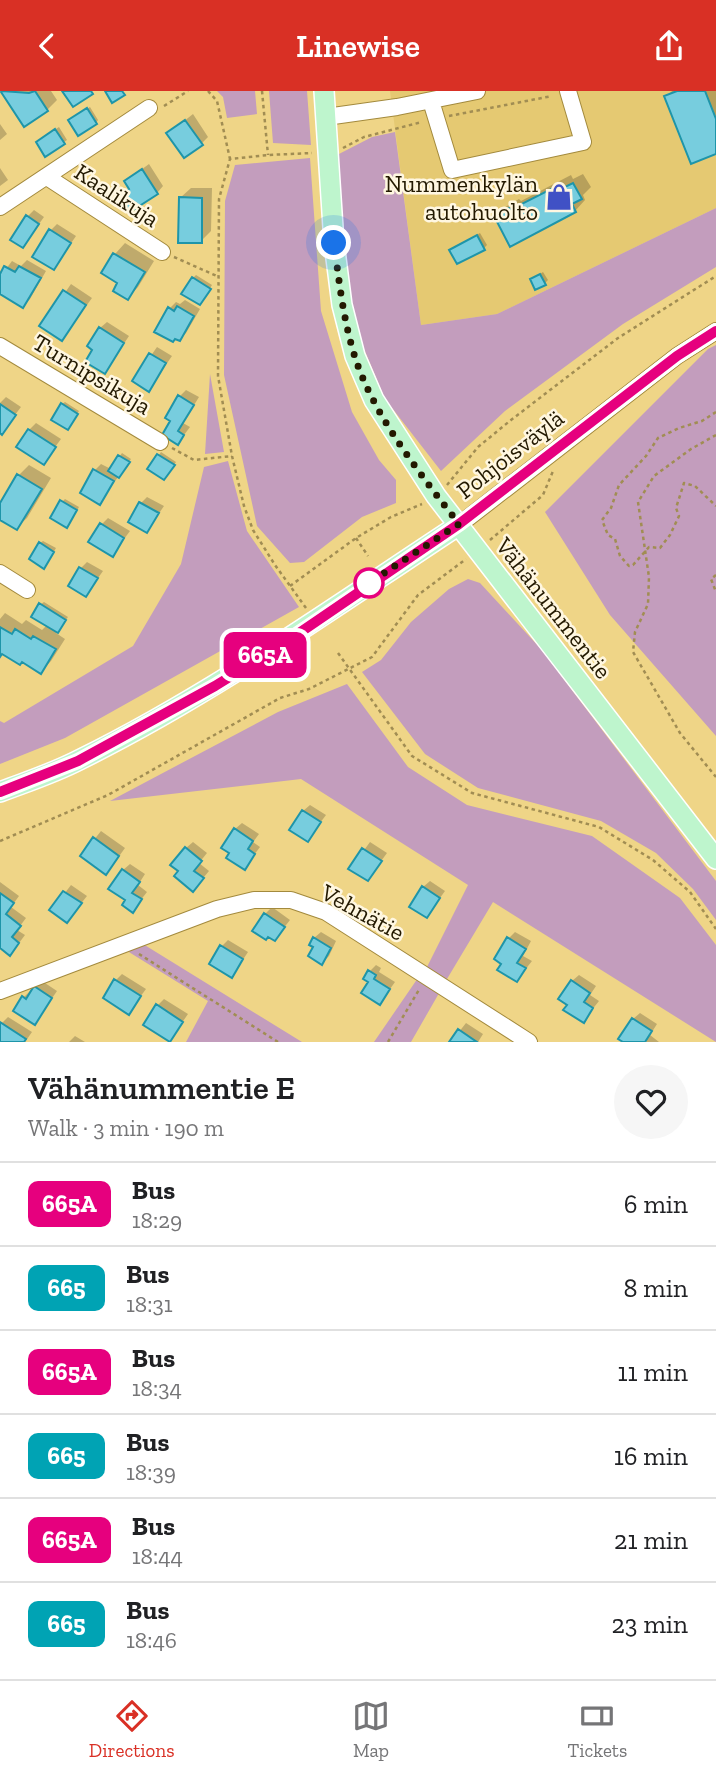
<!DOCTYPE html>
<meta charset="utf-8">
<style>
body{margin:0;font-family:"Zilla Slab",serif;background:#f6f6f6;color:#202124;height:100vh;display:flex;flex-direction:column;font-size:26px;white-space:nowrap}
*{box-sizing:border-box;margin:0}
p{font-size:23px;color:#757577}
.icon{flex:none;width:38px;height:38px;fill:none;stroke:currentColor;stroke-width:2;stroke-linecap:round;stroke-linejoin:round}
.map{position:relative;height:951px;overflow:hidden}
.sheet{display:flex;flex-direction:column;background:#fff;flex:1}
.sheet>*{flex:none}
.badge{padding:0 14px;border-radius:10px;font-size:24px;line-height:46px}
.you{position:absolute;width:35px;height:35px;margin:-18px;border:5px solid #fff;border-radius:50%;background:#1a73e8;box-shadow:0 0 0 10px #1a73e833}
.map>.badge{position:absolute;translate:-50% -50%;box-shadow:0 0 0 4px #fff}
.round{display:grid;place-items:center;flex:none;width:74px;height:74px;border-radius:37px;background:#f6f6f6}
.head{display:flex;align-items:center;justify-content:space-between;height:119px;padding:0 28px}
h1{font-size:33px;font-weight:600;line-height:52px}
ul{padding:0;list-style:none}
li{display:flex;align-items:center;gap:21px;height:84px;padding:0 28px;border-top:2px solid #e0e0e0}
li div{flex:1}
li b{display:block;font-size:26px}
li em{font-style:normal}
li .badge{min-width:77px;font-weight:700;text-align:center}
header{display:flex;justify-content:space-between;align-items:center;height:91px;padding:0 28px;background:#d93025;color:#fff;font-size:32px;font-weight:600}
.dock{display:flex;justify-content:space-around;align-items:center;height:98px;border-top:2px solid #e0e0e0;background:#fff;font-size:19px;color:#757577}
.dock a{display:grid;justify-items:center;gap:4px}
.dock .selected{color:#d93025}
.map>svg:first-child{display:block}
.built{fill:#e5c972}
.green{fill:#c39dbd}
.shadow{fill:#0003}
.building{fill:#77cdde;stroke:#1e95a9;stroke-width:2}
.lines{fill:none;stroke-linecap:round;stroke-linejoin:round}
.minor-casing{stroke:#a38a3d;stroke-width:18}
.major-casing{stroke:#fff;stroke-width:22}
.path{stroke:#a18d53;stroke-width:2.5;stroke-dasharray:3.5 3.5;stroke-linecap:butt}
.minor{stroke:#fff;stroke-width:16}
.major{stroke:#bef5cd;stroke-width:19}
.line-casing{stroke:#fff;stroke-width:16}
.line{stroke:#e6007e;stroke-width:10}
.walk{stroke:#231900;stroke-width:7;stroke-dasharray:0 12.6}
.stop-dot{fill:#fff;stroke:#e6007e;stroke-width:3.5}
.labels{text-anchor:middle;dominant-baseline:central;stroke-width:5;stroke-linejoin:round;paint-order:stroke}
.poi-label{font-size:24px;fill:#231900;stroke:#fff7e1;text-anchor:end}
.street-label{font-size:24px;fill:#231900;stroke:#fff7e1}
</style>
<header><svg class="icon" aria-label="back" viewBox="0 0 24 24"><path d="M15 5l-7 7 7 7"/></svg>Linewise<svg class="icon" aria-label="share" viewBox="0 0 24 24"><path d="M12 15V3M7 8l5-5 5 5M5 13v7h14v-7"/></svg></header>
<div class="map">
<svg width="716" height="951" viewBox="0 0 716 951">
<rect width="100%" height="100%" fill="#efd587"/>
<path class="built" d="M390 0H716V117L497 223 421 234Z"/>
<path class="green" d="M217 0H255L257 23 227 27 223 6Z
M269 0H307L311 54 273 52Z
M395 41 421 234 497 223 716 117V176L623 233 505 320 441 380 385 308 353 232 337 64 372 46Z
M310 67 321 220 352 321 379 369 396 389V412L362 426 304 471 290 472 257 435 224 284 225 110 235 74Z
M716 254V645L610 524 545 421 708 258Z
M210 283 224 361 205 363Z
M228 370 247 440 299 516 65 647 0 673V630L4 632 133 555 181 473 204 376Z
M468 488 480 492 541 558 716 790V829L693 798 656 762 601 730 478 697 425 663 362 581 381 569 411 531 449 498Z
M347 593 408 676 467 714 592 745 680 807 716 854V951L493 811 444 893 425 880 468 794 301 688 110 710 278 621Z
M143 853 302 951H186L208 910 124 858Z
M420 884 442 897 411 951H374Z"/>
<path class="shadow" d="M4 0H51L57 9 47 19 3 1Z
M672 0H716V61L666 6Z
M90 16 98 29 96 32 73 27Z
M193 23 208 46 202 52 169 42Z
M0 33 7 43 0 49Z
M59 36 67 49 46 64 40 48Z
M149 73 163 95 157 102 122 105 131 97 126 90Z
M0 77 8 89 0 95Z
M583 83 591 96 583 104 585 109 575 120 496 125 507 115 519 108 521 110 571 84 573 88Z
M191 97H212L211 140 201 150 180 107Z
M34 119 44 126 23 155 28 125Z
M57 133 76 145 54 177 51 139Z
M480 142 487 154 484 157 454 156Z
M125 152 154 170 138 196 128 207 120 192 104 182 115 163Z
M27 169 46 180 30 208 23 215 0 201V186L12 170 21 175Z
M543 181 548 189 545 192 532 188Z
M196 184 212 194 203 209 193 187Z
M71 193 92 207 62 248 42 235Z
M185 209 200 218 186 242 179 248 170 217 176 211 180 213Z
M107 231 129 245 105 281 95 258 100 237Z
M157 256 172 265 149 298 134 289Z
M186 299 199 306 183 332 190 336 178 352 173 330 180 305Z
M6 306 21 316 2 341 0 340V312Z
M65 311 79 320 70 334 62 313Z
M36 332 61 348 44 371 29 339Z
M161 361 176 371 167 384 150 377Z
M122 362 131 368 100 411 95 379 101 373 111 378Z
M29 374 51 387 27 427 16 437 0 427V416L19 384Z
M147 406 164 415 147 440 141 412Z
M65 408 79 416 70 432 62 411Z
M108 427 130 440 112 464 102 433Z
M43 450 56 457 47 473 40 452Z
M87 471 103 480 86 504 81 477Z
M44 511 68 526 56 542 65 548 51 570 41 581 23 570 2 561 0 563V528L5 522 22 533 26 529 42 539 47 534 41 513Z
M310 714 326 724 308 748 303 720Z
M242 732 259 743 253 751 260 756 245 776 235 738Z
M101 740 125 757 112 775 82 764Z
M193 751 207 762 199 772 209 780 199 792 180 780 186 757Z
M370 751 387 762 368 788 351 777Z
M130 773 145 783 138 794 147 801 133 819 127 809 123 779Z
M430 790 445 800 427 825 423 796Z
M0 791 19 805 11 816 26 827 17 839 25 844 16 856 0 855Z
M71 794 87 805 67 830 52 819Z
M272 816 290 829 275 848 265 823Z
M321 841 336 850 329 865 322 872 315 855 314 847Z
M515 841 531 850 523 865 532 870 517 889 503 872 509 847Z
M228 849 248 861 232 885 221 856Z
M376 874 381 877 379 881 395 891 380 912 370 890 369 881Z
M122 883 146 898 129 921 116 889Z
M579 884 596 895 590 904 599 910 583 930 569 913 572 890Z
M42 890 57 900 35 932 23 907 30 900 32 901Z
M164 908 188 923 170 949 157 915Z
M640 922 657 933 650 944 659 951H626L633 928Z
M8 926 32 941 25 951H0V934Z
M466 932 483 943 478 951H451Z
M75 945 85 951H69Z"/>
<path class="building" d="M2 0 29 2 35 0 48 20 24 36 1 1Z
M62 0H91L93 3 73 16Z
M105 0H122L125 4 112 12Z
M677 0H705L716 28V63L691 73 664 5Z
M87 17 97 33 78 45 68 29Z
M185 29 203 54 184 67 166 42Z
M55 38 65 53 45 66 36 51Z
M142 78 158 103 130 121 120 104 129 98 124 90Z
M573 92 582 108 572 113 576 121 510 156 494 125 509 117 510 119 561 93 563 97Z
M179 106 202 107V152H178Z
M26 124 39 133 23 157 10 149Z
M49 138 71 152 54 179 32 166Z
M477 144 485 159 457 173 449 159Z
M113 162 145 181 128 209 113 200 117 192 101 182Z
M4 175 15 181 19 175 41 187 23 217 0 203V183Z
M540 183 546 194 535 199 530 188Z
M192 186 211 198 200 214 181 203Z
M63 199 86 214 62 250 39 235Z
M177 215 194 225 180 250 175 248 173 251 154 241 168 216 174 220Z
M99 236 124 252 105 283 85 271 92 259 87 255Z
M149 262 166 272 149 301 132 290Z
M178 304 194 314 178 340 184 344 178 354 162 344 170 330 165 327Z
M61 312 78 323 68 339 51 329Z
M0 313 16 324 2 344 0 342Z
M28 338 56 356 44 374 16 356Z
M157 363 175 374 164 389 147 378Z
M118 364 130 371 119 387 108 380Z
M93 378 114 390 100 414 80 402Z
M17 383 42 398 17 439 0 429V412Z
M60 409 77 419 67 437 50 427Z
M139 411 159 422 147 442 128 431Z
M100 432 124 447 113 466 88 451Z
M39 451 54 461 44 478 29 468Z
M79 476 98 487 86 506 68 495Z
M39 512 66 529 58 542 31 526Z
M0 536 12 543 15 538 31 548 33 545 56 558 41 583 22 571 20 574 2 563 0 566Z
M302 719 321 731 308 751 289 739Z
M234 737 253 750 248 758 255 763 245 779 226 767 229 762 221 757Z
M93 746 119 765 106 784 80 765Z
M185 756 202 770 194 780 204 787 193 801 174 785 178 780 170 774Z
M362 757 382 770 368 790 348 778Z
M122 778 140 791 132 802 142 808 133 822 122 814 125 809 108 798Z
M422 795 440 807 427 827 409 816Z
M63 800 82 812 67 832 49 819Z
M0 802 14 812 6 823 21 835 12 846 19 852 10 865 0 857Z
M264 822 285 836 275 850 268 846 266 849 252 840Z
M313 846 331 857 322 874 308 865 313 856 309 854Z
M507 846 526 858 517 872 526 877 517 891 497 879 501 873 494 868Z
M220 854 243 868 232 887 209 873Z
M368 879 376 884 374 888 390 898 380 914 361 902 368 891 363 888Z
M114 888 141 905 129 924 103 907Z
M571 889 590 902 584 911 593 917 584 932 563 919 567 914 558 908Z
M34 895 52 907 35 934 13 920 22 905 26 908Z
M156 913 183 931 170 951 143 934Z
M632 927 652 940 645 951H623L618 948Z
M0 931 26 948 24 951H0Z
M458 938 477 951H449Z"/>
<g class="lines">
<defs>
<path id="minor" d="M431 10 452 79 583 51 568 0
M326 26 397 16 477 0
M47 86 162 161
M0 116 149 17
M0 255 160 351
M459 434 677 265 716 240
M0 482 27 499
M0 900 217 818 254 809H291L326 821 529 951"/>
<path id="major" d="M324 0 334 152 342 214 355 265 374 309 436 405 716 768
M0 701C26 691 54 682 79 669 213 603 334 516 459 434"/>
</defs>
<use href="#minor" class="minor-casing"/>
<use href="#major" class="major-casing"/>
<path class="path" d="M208 0 217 10 230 68
M262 0 268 64
M164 15 188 0
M449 25 552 5
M343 57 364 46 422 31
M174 166 219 186
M716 321 702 330 679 337 658 347 646 365 619 394 611 417 602 429 608 444 615 448 620 465 629 475 633 474 649 456 660 457 670 444 679 425 676 417 684 392 695 395 716 415
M716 344 691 358 654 385 638 411 649 486 648 513 635 541 633 561 680 642 716 686
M172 357 194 369 232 365
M447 394 478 356 511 329 618 247 716 185
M356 447 368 465
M490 449 543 404 553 380
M716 484 711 488 716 501
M290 495 356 447 391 426 422 413
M306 517 275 474 253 439 244 415 232 365 218 285 219 108 230 68 268 64 312 62
M338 562 412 665 472 702 599 736 653 769 690 801 716 838
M0 750 108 704 280 607 309 598 372 566 418 504 466 468
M139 863 278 951
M388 951 420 897"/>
<use href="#minor" class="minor"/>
<use href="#major" class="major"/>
</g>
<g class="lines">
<defs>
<path id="line" d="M0 701 78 670 215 595 286 551 459 433 677 265 716 240"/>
</defs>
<use href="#line" class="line-casing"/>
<use href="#line" class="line"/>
<path class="walk" d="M334 152C339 189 343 227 354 263 372 323 421 384 459 433L369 492"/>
</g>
<defs>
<symbol id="shop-bare" viewBox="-9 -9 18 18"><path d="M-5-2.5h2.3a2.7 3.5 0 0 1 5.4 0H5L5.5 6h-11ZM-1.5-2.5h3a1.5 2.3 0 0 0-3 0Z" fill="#4051c5" stroke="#fff7e1" stroke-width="2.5" paint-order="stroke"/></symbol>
</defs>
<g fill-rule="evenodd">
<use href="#shop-bare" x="540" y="87" width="38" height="38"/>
</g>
<circle class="stop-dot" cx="369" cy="492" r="14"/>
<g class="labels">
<g class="poi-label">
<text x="538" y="92">Nummenkylän<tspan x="538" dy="28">autohuolto</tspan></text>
</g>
<g class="street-label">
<text transform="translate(117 104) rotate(33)">Kaalikuja</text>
<text transform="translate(92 283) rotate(31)">Turnipsikuja</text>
<text transform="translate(510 363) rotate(-38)">Pohjoisväylä</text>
<text transform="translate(554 517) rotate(52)">Vähänummentie</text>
<text transform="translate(363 821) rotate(29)">Vehnätie</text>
</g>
</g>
</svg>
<div class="you" style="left:334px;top:152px"></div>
<b class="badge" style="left:265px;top:564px;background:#e6007e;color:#fff">665A</b>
</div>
<section class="sheet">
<div class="head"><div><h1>Vähänummentie E</h1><p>Walk · 3 min · 190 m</p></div><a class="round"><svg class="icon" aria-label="heart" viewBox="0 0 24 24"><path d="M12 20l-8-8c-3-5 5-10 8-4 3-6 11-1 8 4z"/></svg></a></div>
<ul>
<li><span class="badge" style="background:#e6007e;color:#fff">665A</span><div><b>Bus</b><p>18:29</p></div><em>6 min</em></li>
<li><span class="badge" style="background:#00a3b4;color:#fff">665</span><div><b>Bus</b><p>18:31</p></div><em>8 min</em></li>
<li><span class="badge" style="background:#e6007e;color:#fff">665A</span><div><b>Bus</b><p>18:34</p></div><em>11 min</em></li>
<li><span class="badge" style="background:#00a3b4;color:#fff">665</span><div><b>Bus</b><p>18:39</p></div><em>16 min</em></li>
<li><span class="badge" style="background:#e6007e;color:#fff">665A</span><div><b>Bus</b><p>18:44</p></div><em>21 min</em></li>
<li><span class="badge" style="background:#00a3b4;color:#fff">665</span><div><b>Bus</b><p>18:46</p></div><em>23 min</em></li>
</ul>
</section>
<nav class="dock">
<a class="selected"><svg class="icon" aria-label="directions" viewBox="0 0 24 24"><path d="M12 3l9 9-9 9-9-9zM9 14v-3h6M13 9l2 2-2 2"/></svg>Directions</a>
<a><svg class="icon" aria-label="map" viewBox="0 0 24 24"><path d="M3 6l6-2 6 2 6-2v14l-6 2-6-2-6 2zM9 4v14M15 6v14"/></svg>Map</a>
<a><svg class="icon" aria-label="tickets" viewBox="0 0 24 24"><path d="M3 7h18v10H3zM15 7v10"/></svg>Tickets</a>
</nav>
